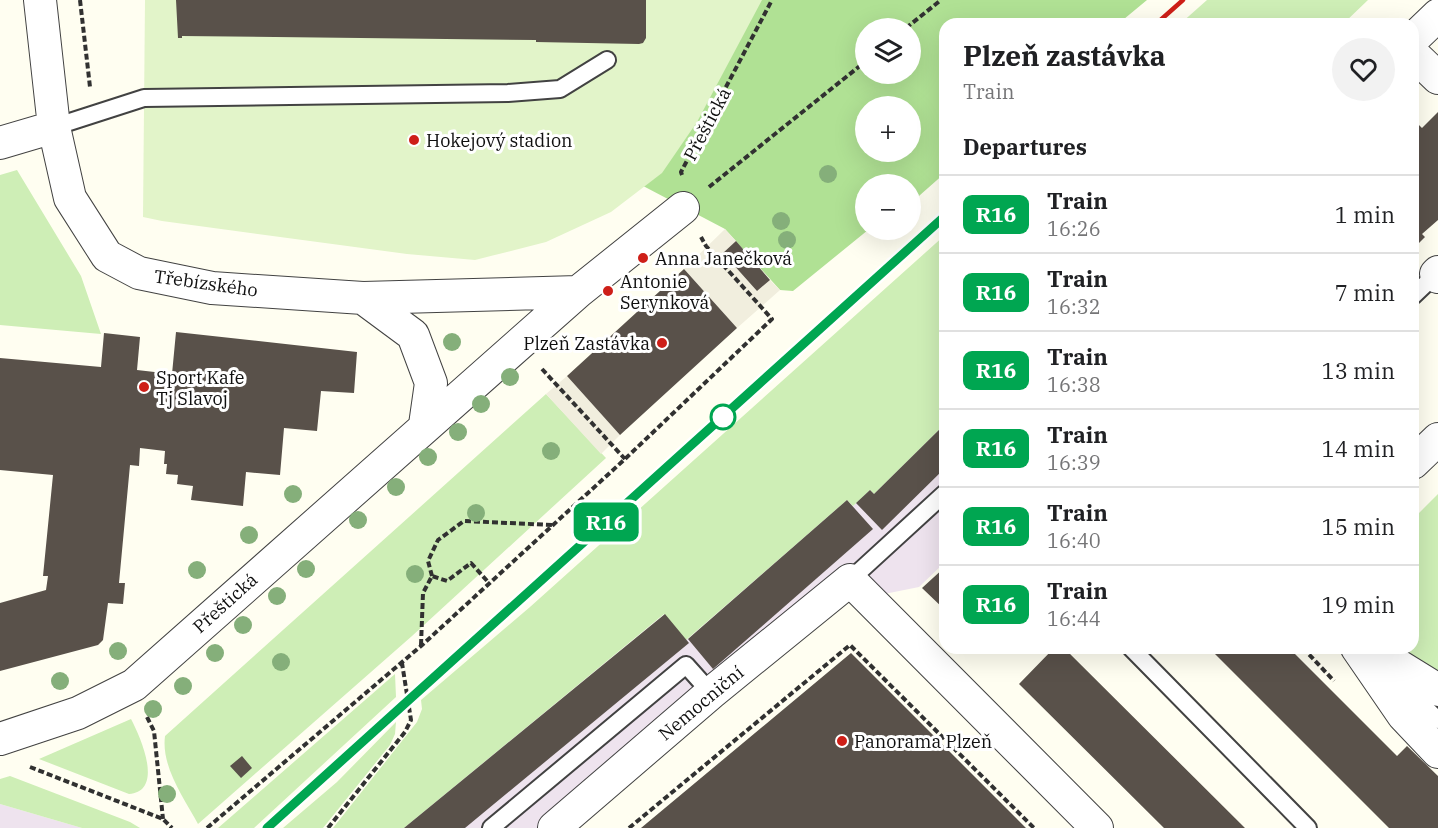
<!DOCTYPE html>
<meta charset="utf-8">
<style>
body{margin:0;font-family:"IBM Plex Serif",serif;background:#f2f2f2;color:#202124;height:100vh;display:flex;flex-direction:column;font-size:22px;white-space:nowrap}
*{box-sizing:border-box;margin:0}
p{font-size:20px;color:#757577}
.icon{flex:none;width:33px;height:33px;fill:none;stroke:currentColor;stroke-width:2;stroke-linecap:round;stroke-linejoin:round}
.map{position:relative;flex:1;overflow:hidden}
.drawer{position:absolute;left:939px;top:18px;width:480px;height:636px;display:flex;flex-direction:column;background:#fff;border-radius:18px;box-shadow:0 6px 24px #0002}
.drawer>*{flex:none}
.badge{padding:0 12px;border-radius:9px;font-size:21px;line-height:39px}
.tools{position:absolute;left:855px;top:18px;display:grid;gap:12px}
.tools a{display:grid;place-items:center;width:66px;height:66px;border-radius:50%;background:#fff;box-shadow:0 6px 24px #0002;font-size:30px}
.map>.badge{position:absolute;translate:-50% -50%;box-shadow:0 0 0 3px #fff}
h2{padding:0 24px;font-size:22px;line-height:54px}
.round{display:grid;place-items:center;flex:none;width:63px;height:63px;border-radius:32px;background:#f2f2f2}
.overview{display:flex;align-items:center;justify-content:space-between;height:102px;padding:0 24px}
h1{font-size:28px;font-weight:700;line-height:45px}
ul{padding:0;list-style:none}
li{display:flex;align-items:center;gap:18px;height:78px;padding:0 24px;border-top:2px solid #e0e0e0}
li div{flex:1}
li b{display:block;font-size:22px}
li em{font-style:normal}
li .badge{min-width:66px;font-weight:700;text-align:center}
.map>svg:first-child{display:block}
.industrial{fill:#eee3ee}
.green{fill:#ceeeb6}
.forest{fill:#b0e194;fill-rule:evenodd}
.pitch{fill:#e2f4c9}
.plaza{fill:#f1eede}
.building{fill:#59514a}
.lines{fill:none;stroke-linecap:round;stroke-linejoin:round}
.service-casing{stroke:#424242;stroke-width:20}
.minor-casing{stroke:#424242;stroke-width:34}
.path{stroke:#313131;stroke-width:4;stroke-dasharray:6 3;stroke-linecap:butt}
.service{stroke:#fff;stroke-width:16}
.minor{stroke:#fff;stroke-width:32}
.rail{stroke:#ce1f18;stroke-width:4.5}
.tree{fill:#85af7a}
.line-casing{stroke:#fff;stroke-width:14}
.line{stroke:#00a651;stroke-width:9}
.poi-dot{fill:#ce1f18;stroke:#fff;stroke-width:2}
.stop-dot{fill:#fff;stroke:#00a651;stroke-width:3}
.labels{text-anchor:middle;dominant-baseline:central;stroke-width:6;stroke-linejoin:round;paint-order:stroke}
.street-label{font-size:18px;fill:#0f0f0f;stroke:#fff}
.poi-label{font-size:18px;fill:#0f0f0f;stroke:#fff;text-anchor:start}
</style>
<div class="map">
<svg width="1438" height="828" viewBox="0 0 1438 828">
<rect width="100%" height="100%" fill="#fffef1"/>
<path class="industrial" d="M945 415V562L919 587 815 608 554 828H404L665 614 688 639 847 500 853 506Z
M0 804 82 828H0Z"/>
<path class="green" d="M1207 0H1368L1343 24H1180Z
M17 170 81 276 101 334 0 325V175Z
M945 235V424L874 494 870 490 853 506 847 500 686 640 664 614 404 828H333L417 722 422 709 421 700 530 607Z
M546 394 606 458 412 636 198 824C184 798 161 767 165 736Z
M1438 494V682L1394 648H1413V519Z
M395 674 396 697 254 828H218Z
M131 719C140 736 165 791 129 794L39 759Z
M396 722 395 734 390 745 323 828H283L337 782Z
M10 776 130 822 140 828H82L0 804V779Z"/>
<path class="forest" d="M681 0H1147L1118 24H945V173L911 203 910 184H866V230H868L793 291 780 290 725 229 588 157ZM866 28H910V74H866ZM866 106H910V152H866Z"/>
<path class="pitch" d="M145 0H762L697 122 662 173 611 212 546 242 475 260 407 254 162 221 143 217Z"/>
<path class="plaza" d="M725 229 736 241 723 253 757 291 770 280 780 290 737 328 684 269Z
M567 376 620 435 601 454 546 394Z"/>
<path class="building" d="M176 0H646V38L643 43 639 44 536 42V40L182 36V38H178Z
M1438 112V220L1422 234 1425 237 1417 245 1413 241V119L1422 128Z
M736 241 770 280 757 291 723 253Z
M684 269 737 328 620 435 567 376Z
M176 332 357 352 354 393 321 391 317 431 284 428 280 475 246 472 243 506 191 500 193 486 177 484 178 475 166 474 167 464H164L165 451 140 448 139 466 130 465 119 583H125L123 604 108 603 103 640 98 645 0 671V603L46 590 48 576H43L53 475 0 470V358L101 367 104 333 140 337 137 370 172 374Z
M945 424V468L882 530 856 503 870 490 874 494Z
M847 500 873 529 713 669 688 639Z
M945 567V610L922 588Z
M665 614 689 643 465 828H404Z
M1054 648H1064L1245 828H1164L1019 684Z
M1209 648H1289L1397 756 1407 746 1438 776V828H1389Z
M851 653 1026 828H641Z
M242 756 252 768 241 778 230 766Z"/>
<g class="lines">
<defs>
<path id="service" d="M54 127 144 98 508 93 560 89 607 60
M1413 296 1436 274
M850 580 945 493
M1131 648 1308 828
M1391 675 1438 720
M491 828 686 665 711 693"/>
<path id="minor" d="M40 0 54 127 70 198 107 256 139 273 212 288 363 298 578 292
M1413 39 1438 15
M1413 54 1438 78
M0 143 54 127
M1438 272 1436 274 1438 277
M363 298 413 335 431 383 425 425
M1413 463 1438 439
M1357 648 1403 715 1438 752
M1370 648 1438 690
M0 739 78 713 134 685 578 292 683 208
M554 828 711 693 850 580 1097 828"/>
</defs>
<use href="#service" class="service-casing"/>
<use href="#minor" class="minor-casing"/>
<path class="path" d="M80 0 90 87
M906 28 941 0
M682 175 681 172 772 0
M709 187 866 61
M542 369 625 459
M432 576 428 561 438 540 464 521 553 525
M421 645 423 593 432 576 447 581 471 563 489 583
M1303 648 1334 681
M147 717 154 731 163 819
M30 767 163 819 172 828
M207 828 421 646 625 459 772 319 706 246 701 237
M328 828 405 732 411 720 402 663
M629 828 850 645 1034 828"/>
<use href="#service" class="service"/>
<use href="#minor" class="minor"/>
<path class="rail" d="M1156 24 1183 0
M267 828 945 216"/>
</g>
<g class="tree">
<circle cx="828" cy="174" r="9"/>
<circle cx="781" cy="221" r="9"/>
<circle cx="787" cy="240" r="9"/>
<circle cx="452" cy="342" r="9"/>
<circle cx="510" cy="377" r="9"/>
<circle cx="481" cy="404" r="9"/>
<circle cx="458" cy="432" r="9"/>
<circle cx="551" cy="451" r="9"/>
<circle cx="428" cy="457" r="9"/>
<circle cx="396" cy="487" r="9"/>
<circle cx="293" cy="494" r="9"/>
<circle cx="476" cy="513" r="9"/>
<circle cx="358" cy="520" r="9"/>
<circle cx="249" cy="535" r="9"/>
<circle cx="306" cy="569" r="9"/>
<circle cx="197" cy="570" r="9"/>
<circle cx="415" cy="574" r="9"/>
<circle cx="277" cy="596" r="9"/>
<circle cx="243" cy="625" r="9"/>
<circle cx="118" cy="651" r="9"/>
<circle cx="215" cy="653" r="9"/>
<circle cx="281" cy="662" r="9"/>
<circle cx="60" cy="681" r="9"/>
<circle cx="183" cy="686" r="9"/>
<circle cx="153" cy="709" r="9"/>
<circle cx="167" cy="794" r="9"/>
</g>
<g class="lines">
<defs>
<path id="line" d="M267 828 945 216"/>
</defs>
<use href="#line" class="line-casing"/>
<use href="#line" class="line"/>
</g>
<g class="poi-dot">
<circle cx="414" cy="140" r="6"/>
<circle cx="643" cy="258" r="6"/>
<circle cx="608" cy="291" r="6"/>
<circle cx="662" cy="343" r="6"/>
<circle cx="144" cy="387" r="6"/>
<circle cx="842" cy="741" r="6"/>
</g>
<circle class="stop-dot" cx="723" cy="417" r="12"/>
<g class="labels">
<g class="street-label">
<text transform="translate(707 124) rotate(-62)">Přeštická</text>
<text transform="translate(206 283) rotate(8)">Třebízského</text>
<text transform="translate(225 603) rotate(-42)">Přeštická</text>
<text transform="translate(701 703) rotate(-40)">Nemocniční</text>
</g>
<g class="poi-label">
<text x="426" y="140">Hokejový stadion</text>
<text x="655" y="258">Anna Janečková</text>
<text x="620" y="281">Antonie<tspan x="620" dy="21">Serynková</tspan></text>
<text x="650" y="343" text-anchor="end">Plzeň Zastávka</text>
<text x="156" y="377">Sport Kafe<tspan x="156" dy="21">Tj Slavoj</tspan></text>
<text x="854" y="741">Panorama Plzeň</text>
</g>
</g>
</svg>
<div class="tools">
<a><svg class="icon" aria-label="layers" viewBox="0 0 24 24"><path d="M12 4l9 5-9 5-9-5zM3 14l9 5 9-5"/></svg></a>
<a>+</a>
<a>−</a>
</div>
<b class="badge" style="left:606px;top:522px;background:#00a651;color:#fff">R16</b>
<section class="drawer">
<div class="overview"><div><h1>Plzeň zastávka</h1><p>Train</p></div><a class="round"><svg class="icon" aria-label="heart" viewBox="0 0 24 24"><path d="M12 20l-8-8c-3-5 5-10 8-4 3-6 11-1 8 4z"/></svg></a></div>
<h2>Departures</h2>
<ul>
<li><span class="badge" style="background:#00a651;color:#fff">R16</span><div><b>Train</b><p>16:26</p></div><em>1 min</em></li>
<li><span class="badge" style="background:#00a651;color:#fff">R16</span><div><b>Train</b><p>16:32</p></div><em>7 min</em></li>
<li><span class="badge" style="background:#00a651;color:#fff">R16</span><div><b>Train</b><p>16:38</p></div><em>13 min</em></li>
<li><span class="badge" style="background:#00a651;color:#fff">R16</span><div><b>Train</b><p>16:39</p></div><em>14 min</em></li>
<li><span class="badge" style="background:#00a651;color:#fff">R16</span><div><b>Train</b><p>16:40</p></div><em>15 min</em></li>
<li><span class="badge" style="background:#00a651;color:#fff">R16</span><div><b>Train</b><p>16:44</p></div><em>19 min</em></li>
</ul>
</section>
</div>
